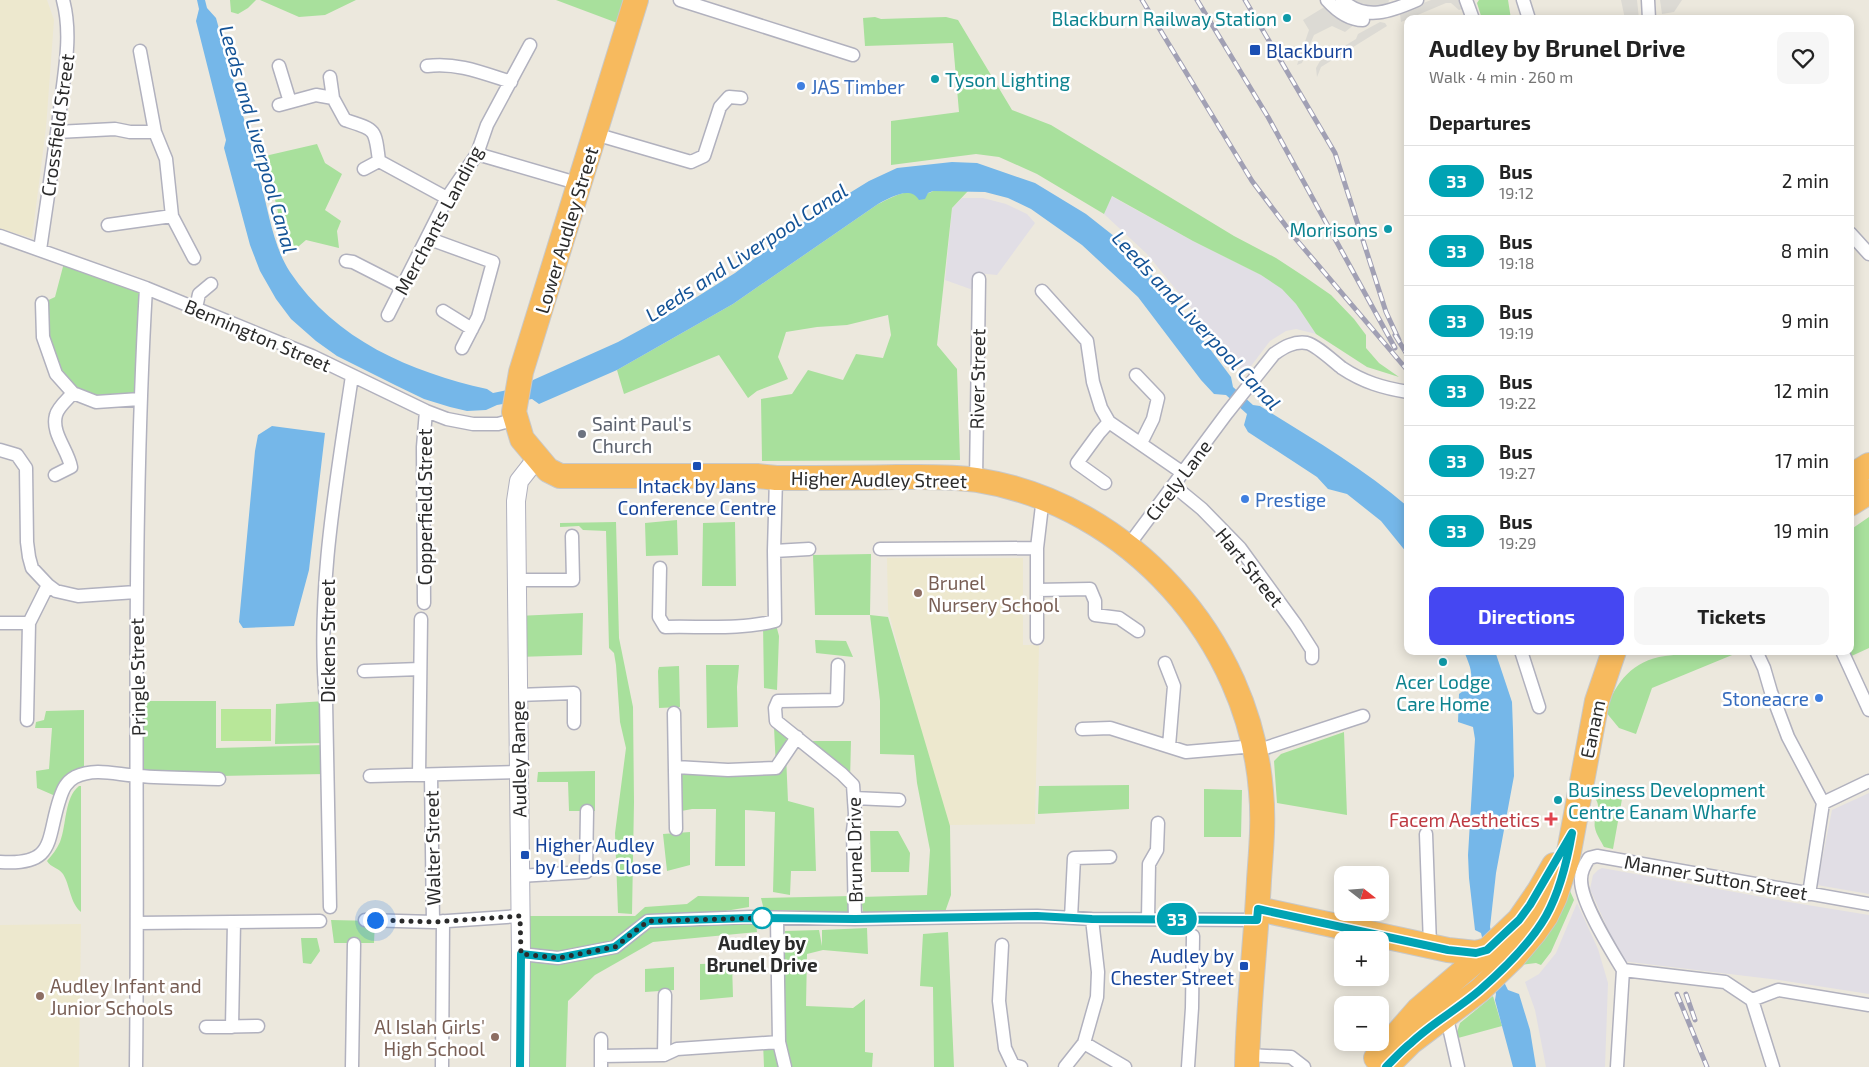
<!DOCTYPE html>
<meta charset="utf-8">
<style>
body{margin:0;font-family:"Exo 2",sans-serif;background:#f6f6f6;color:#222;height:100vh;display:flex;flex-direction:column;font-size:19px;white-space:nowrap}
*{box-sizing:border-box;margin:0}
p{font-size:16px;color:#767676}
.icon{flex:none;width:28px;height:28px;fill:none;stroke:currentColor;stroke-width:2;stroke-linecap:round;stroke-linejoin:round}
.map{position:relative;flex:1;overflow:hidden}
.drawer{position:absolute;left:1404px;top:15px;width:450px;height:640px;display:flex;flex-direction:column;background:#fff;border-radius:10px;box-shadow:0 2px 12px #0003}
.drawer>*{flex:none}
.badge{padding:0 10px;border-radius:16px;font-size:18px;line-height:32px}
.needle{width:32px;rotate:107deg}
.tools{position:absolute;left:1334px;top:866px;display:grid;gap:10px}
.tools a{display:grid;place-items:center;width:55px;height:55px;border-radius:10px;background:#fff;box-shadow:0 2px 12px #0003;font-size:25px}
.you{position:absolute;width:25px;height:25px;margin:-12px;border:4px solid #fff;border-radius:50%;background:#1a73e8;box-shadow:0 0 0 8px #1a73e833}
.map>.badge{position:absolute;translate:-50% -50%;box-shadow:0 0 0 2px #fff}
h2{padding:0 25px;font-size:19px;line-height:45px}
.round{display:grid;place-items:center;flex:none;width:52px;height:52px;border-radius:10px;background:#f6f6f6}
.summary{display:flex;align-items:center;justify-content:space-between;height:85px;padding:0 25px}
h1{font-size:24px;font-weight:700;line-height:38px}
.primary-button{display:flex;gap:10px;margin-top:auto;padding:10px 25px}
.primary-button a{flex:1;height:58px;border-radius:10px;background:#4547f2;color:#fff;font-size:20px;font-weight:700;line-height:58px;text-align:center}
.primary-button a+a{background:#f6f6f6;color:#222}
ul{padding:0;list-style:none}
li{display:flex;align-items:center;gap:15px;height:70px;padding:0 25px;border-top:1px solid #e0e0e0}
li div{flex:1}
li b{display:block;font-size:19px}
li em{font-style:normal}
li .badge{min-width:55px;font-weight:700;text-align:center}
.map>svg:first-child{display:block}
.industrial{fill:#e1dee5}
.education{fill:#ede8ce}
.green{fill:#a8e09c}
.pitch{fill:#b8e799}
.plaza{fill:#dcdad4}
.water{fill:#75b7e9}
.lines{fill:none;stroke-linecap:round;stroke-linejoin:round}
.street-casing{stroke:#b1b1be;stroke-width:15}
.secondary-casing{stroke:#b1b1be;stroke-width:20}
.highway-casing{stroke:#c8c8c8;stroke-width:26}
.street{stroke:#fff;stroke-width:12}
.secondary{stroke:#fff;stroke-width:18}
.highway{stroke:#f7ba5e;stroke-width:24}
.rail-casing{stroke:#a1a0b4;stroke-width:5}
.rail{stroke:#fff;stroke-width:3;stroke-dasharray:9;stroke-linecap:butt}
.line-casing{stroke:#fff;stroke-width:11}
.line{stroke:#00a3b4;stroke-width:8}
.walk{stroke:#2b2b2b;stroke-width:5;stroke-dasharray:0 9}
.culture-dot{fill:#0f9aa8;stroke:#fff;stroke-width:2}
.transit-dot{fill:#1a4fb4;stroke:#fff;stroke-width:2}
.shop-dot{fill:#3f7fe0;stroke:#fff;stroke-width:2}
.worship-dot{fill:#6b7280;stroke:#fff;stroke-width:2}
.education-dot{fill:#8d6e63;stroke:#fff;stroke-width:2}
.health-dot{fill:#e0444e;stroke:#fff;stroke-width:2}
.stop-dot{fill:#fff;stroke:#00a3b4;stroke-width:2.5}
.labels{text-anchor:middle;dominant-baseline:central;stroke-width:5;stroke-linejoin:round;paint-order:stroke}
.culture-label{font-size:19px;fill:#0d838f;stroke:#fff;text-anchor:end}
.transit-label{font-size:19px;fill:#164399;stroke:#fff;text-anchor:start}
.shop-label{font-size:19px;fill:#366cbe;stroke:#fff;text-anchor:start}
.street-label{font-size:19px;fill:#2b2b2b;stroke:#fff}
.worship-label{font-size:19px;fill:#5b616d;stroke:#fff;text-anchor:start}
.education-label{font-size:19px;fill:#785e54;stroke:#fff;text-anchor:start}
.health-label{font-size:19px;fill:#be3a42;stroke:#fff;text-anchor:end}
.stop-label{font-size:19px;font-weight:bold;fill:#2b2b2b;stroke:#fff}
.water-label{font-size:20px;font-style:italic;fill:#145396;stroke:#fff}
</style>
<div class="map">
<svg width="1869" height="1067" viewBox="0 0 1869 1067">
<rect width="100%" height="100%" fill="#ece8dd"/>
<path class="industrial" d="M1111 196 1193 241 1261 275 1282 288 1296 304 1316 334 1296 329 1286 331 1270 341 1245 374 1147 254 1104 214Z
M962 198H983L1006 204 1027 214 1035 223 997 275 976 273 973 290 945 280 952 208Z
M1869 793V894L1817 885 1832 810Z
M1602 868 1789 902 1869 915V994L1779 980 1622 961 1590 889 1593 875 1598 870Z
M1577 903 1598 949 1608 983 1605 1067H1546L1535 1010 1525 982 1539 974 1556 953Z"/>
<path class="education" d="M0 0H47L54 20 46 128 32 238 0 229Z
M887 558H1023V645H1039L1035 824 947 825 888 610Z
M81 924 79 1067H0V925Z"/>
<path class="green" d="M230 0H256L248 8 238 14 231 12Z
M260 0H356L325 15 299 17Z
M556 0H636L628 27Z
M1479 0H1508L1511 19H1482L1477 3Z
M875 17 881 19 946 17 958 20 1012 110 1051 125 1234 236 1276 258 1305 277 1331 295 1354 319 1366 335V348L1379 363 1399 377 1367 367 1316 334 1296 304 1282 289 1261 275 1193 241 1112 196 1104 214 1037 174 999 157 976 154 891 165V121L959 112 953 43 865 46 863 18Z
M317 144 325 163 342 174 325 210 341 221 337 231 339 248 306 240 292 252 279 217 265 156Z
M933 191H968L952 208 937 345 957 369 960 460 762 461 761 399 792 394 808 370 843 380 856 354 883 358 891 335 888 315 847 325 817 327 786 332 778 357 788 379 757 391 748 398 719 355 624 394 617 370 733 304 878 204C887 200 898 193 909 192 918 192 923 197 933 191Z
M65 259 146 288 140 399 96 402 56 374 42 303 55 297Z
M1869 517V648L1845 659 1842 651H1850V530Z
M677 520 678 555 646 556 645 523Z
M616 522 619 638 633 707 634 802 632 914 618 913 615 833 626 748 620 722 616 665 614 653 609 648 606 531 583 530 579 526 560 527V523Z
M735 522 736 586H702L703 523Z
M871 554 870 615 888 617 950 826 951 895 945 912H863L861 897 927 895 930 850 917 783 914 755 880 754V701L870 615H815L813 555Z
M583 613 582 655 517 657V616Z
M775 621 779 636 777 690 764 688 763 624Z
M815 640 846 641 853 657 816 653Z
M1699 651H1737V653L1652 688 1636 734 1619 728 1605 711C1617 681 1632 661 1665 656 1677 654 1687 656 1699 651Z
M706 665H739L737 687 738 727 707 728Z
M679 666 680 707 659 708 658 671 659 667Z
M139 701H216V748L325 745 326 774 220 776H138Z
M326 701 327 743 275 744 276 704Z
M84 710V774L60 798 37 788 36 771 49 769 52 728H35L36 722 44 720 46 711Z
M774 727 797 737 786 755 788 801 814 808 816 871H791L790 895 773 892 775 812 745 810V866H715L716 809H692L676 812V767L776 768Z
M1344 732 1347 815 1277 803 1274 761 1281 754Z
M802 741H851L850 781Z
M595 771V811H569L568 782H537L538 772Z
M1129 785V809L1038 814 1039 786Z
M79 786H81V912C70 903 70 885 63 874 58 867 51 868 47 861 52 855 57 849 60 842 67 824 64 798 79 786Z
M1204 789 1242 790 1241 837H1204Z
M1591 794 1622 799 1613 849 1604 847C1601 841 1596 834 1595 828 1592 816 1606 807 1591 794Z
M870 831H898L910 853 909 872H871Z
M690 832V865L667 871 663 834Z
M1570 891 1574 900 1551 952 1541 965 1536 963 1521 965 1552 925Z
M698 896 749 897V907L660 922 756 923 757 932 653 942 595 975 568 1001 566 1067H521L520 916H635L645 907 687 904Z
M851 896 850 912 764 910 761 898Z
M331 920 375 921 374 943H334Z
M867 928 868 954 823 950 807 954 806 1006 853 1008 865 999V1052L873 1053 872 1067H764L763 1042 779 1041 785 931 819 930 822 946V930Z
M948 932 954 1067H934L933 987 920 986 923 934Z
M301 938H317L320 951 311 964 303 963Z
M732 963 733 997 700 1000V964Z
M674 967V990L645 992V969Z
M1493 996 1502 1026 1458 1038 1457 1032 1460 1023Z"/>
<path class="pitch" d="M221 709H271V741H221Z"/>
<path class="plaza" d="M1351 0H1389L1388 4 1378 7H1363Z
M1431 0H1459L1464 8 1459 10 1451 3H1446L1401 22 1400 14 1403 11Z
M1621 0H1637L1639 19H1625Z
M1660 0H1682L1674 12 1662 14Z
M1326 6 1334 15 1355 24 1345 32 1332 26 1314 35 1302 63 1297 65 1309 30 1303 20Z
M1380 22 1385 23 1387 26 1321 67 1317 77 1316 68 1320 61 1356 39 1358 34Z"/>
<path class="water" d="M197 0H205L207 8 216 18C231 72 246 125 260 179 268 209 273 246 290 272 335 340 411 372 487 389L493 393 528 386 533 380 618 342 673 312 735 273 809 218 869 181 897 168 952 162 977 163 1035 183 1086 214 1124 244 1164 289 1210 349 1231 377 1233 387 1253 405 1260 406C1310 437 1363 468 1407 506V553L1381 521 1347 494 1328 489 1317 477 1248 432 1244 425 1247 414 1226 395 1214 394 1201 380 1138 297 1082 245 1031 209 1008 198 985 192 933 191 928 193 925 199 919 200C910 185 890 198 878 204L733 304 617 370 539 404 532 399 497 405 486 410 467 411 450 407 424 399 395 385 337 356 316 341 291 319 276 299 260 271 250 245 224 148 226 140 196 21 199 9Z
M272 426 325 433 309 570 294 626 243 628 239 622 255 451 258 435Z
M1464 651H1495L1512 702 1513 730 1514 776 1496 873 1490 927 1505 984 1508 990 1519 994 1530 1030 1536 1067H1513L1495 1000 1496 994 1481 933 1475 930 1469 878 1468 855 1475 739 1473 727 1458 722 1459 694C1478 681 1471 669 1464 651Z"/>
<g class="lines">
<defs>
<path id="street" d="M680 0 853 55
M1327 0C1336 10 1349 20 1363 20
M1342 0C1365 22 1392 11 1417 0
M1466 0 1473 19
M1523 0 1529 19
M1648 0 1649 19
M140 51 155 132 166 159 172 216 194 258
M279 66 290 102
M427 66C457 62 483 73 511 82
M330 77 333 98
M279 105 316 95 333 98 345 120C376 130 375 128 379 161L447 198
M57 132 115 129 130 132H155
M595 134 691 162 704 156 720 107 729 97 741 98
M477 154 580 184
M364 169 379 161
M108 225 172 216
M1850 233 1869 254
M0 236 146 288 312 356 426 411 447 419 473 424H498L516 419
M427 238 493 262 478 317 462 348
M40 250C47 201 55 151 61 102 65 67 72 34 63 0
M346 261 353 262 402 287
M1042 291 1087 341 1093 382 1101 408 1109 422 1183 473
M42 303 43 337 56 374 73 393 96 402 140 399
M196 308 199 294 211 284
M443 311 472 329
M388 315 447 198 477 154 487 125 530 45
M1136 375 1158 398 1153 419 1141 443
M0 450 17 455 26 468 27 542 29 557 32 568 48 585 56 591 78 596 136 592
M55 475 71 467C68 450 51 433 56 415 58 407 68 399 73 393
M976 480 979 279
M1105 483 1077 463 1099 433 1109 422
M1174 486 1202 509 1240 548 1296 625 1312 650V658
M1128 546 1227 413 1274 354C1284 347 1294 341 1307 343 1316 345 1333 361 1342 368 1363 382 1383 388 1408 392
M880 549 1037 548
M774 551 809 549
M660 568 659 617 665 627C701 626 741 630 775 621L774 551 776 478
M516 580H573L572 536
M1037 590 1090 589 1095 601V615L1119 618 1138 631
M424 603 423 447 426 411
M0 623H29
M1037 638V548L1043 497
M1521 651 1539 707
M1756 651 1764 668 1771 692 1788 737 1823 803 1809 894
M1842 651 1869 710
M1165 663 1174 686 1169 746
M838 665 837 700 778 701 775 708 776 721 842 774 853 785 855 814 853 831 855 919
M364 671 420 669
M517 695 574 693V723
M674 713 676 829
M27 720 29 623 48 585
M1082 729 1110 728 1186 752 1255 746
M1256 751 1363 716
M676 767 728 770 776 768 797 737
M419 775 421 619
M431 775 433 922
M370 776 518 772
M854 798 899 800
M1823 803 1869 781
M1426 834 1430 945
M0 862C57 866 46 839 60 798 63 789 66 782 75 777 96 767 117 775 139 776 165 778 192 778 219 779
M519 876 586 872 587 811
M330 907 326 701C316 593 336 483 352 376
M1071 918 1074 858 1110 857
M777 919 779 1042 785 1067
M1148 919 1149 864 1157 850 1158 823
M365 920 433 922 520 916
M137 923 320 921
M1002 945 999 1001 1005 1048 1013 1065 1021 1067
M521 954 558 958 615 947 648 921 751 917 855 919 1037 916 1092 919 1257 920
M1623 970C1611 950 1580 901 1581 879 1581 871 1585 864 1589 858L1597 856 1869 904
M1623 970 1725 982 1752 1000 1778 990 1869 1005
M1752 1000 1773 1067
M1446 1014 1458 1067
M206 1027 258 1026
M232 1027 234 922
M1084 1043 1125 1067
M664 1055 665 995
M1247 1055 1291 1057 1304 1067
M601 1056 664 1055 677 1049 779 1042
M136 1067C139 807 131 547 146 288
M352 1067 354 944
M442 1067 443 921
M601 1067V1039
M1065 1067 1084 1043 1097 997 1098 972 1092 919
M1188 1067 1192 1008 1193 936
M1617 1067 1623 970"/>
<path id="secondary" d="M520 1067 521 954 516 501 519 481 537 458"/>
<path id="highway" d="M636 0 521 372 514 412 522 439 548 470 560 476H757L776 478C816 478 857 478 897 477 924 477 951 476 977 480 1129 504 1249 639 1261 791 1264 821 1261 851 1259 880 1256 942 1248 1005 1247 1067
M1850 477 1869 465
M1850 504 1869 492
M1258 909 1448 950 1476 953 1487 950
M1376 1058 1418 1010 1479 958 1519 920 1539 891 1554 865
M1386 1067 1411 1042 1480 990 1513 958 1534 933 1546 916 1555 897 1568 857 1597 701 1614 651"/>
</defs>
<use href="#street" class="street-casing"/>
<use href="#secondary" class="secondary-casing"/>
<use href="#highway" class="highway-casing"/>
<use href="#street" class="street"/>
<use href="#secondary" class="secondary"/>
<use href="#highway" class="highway"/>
<defs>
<path id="rail" d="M1142 0 1252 181 1295 238 1408 371
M1197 0 1268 117 1395 348
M1245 0 1335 153 1386 312 1399 340
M1395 335 1408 356
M1677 994 1707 1067
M1686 994 1695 1020"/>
</defs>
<use href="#rail" class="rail-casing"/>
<use href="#rail" class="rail"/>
</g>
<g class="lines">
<defs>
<path id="line" d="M520 1067 521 954 558 958 615 947 648 921 751 918 855 919 1037 916 1092 919 1257 920 1258 909 1448 950 1476 953 1487 950 1504 934 1519 920 1530 905 1572 833C1567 862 1560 891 1546 916 1530 944 1504 969 1480 990 1458 1009 1432 1023 1411 1043 1402 1050 1394 1059 1386 1067"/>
</defs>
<use href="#line" class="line-casing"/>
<use href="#line" class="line"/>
<path class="walk" d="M375 920 433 922 520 916 521 954 558 958 615 947 648 921 764 918H762"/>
</g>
<g class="culture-dot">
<circle cx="1287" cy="18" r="5"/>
<circle cx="935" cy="79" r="5"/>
<circle cx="1388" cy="229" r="5"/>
<circle cx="1443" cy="662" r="5"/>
<circle cx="1558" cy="800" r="5"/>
</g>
<g class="transit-dot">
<rect x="1249" y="44" width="12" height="12" rx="2.5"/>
<rect x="692" y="461" width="10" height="10" rx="2.5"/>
<rect x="520" y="850" width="10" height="10" rx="2.5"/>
<rect x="1239" y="961" width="10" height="10" rx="2.5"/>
</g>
<g class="shop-dot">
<circle cx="801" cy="86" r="5"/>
<circle cx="1245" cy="499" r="5"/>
<circle cx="1819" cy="698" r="5"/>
</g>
<circle class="worship-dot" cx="582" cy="434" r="5"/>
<g class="education-dot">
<circle cx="918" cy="593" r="5"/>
<circle cx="40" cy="996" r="5"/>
<circle cx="495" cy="1037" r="5"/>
</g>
<path class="health-dot" d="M1548.5 811.5h5v5h5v5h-5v5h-5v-5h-5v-5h5z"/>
<circle class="stop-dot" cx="762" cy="918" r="10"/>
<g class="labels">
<g class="culture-label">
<text x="1277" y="18">Blackburn Railway Station</text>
<text x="945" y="79" text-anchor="start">Tyson Lighting</text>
<text x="1378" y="229">Morrisons</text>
<text x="1443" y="681" text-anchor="middle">Acer Lodge<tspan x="1443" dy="22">Care Home</tspan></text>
<text x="1568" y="789" text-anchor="start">Business Development<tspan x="1568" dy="22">Centre Eanam Wharfe</tspan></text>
</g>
<g class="transit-label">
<text x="1266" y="50">Blackburn</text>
<text x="697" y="485" text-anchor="middle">Intack by Jans<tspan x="697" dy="22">Conference Centre</tspan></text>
<text x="535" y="844">Higher Audley<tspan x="535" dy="22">by Leeds Close</tspan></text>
<text x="1234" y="955" text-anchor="end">Audley by<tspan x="1234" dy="22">Chester Street</tspan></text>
</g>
<g class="shop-label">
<text x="811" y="86">JAS Timber</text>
<text x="1255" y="499">Prestige</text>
<text x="1809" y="698" text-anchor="end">Stoneacre</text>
</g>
<g class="street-label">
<text transform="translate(57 125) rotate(-82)">Crossfield Street</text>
<text transform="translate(438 220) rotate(-62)">Merchants Landing</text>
<text transform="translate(566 230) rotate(-73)">Lower Audley Street</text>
<text transform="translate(258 335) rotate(23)">Bennington Street</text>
<text transform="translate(977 379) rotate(-89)">River Street</text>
<text transform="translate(879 479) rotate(1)">Higher Audley Street</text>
<text transform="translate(1178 480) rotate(-53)">Cicely Lane</text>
<text transform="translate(424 507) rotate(-90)">Copperfield Street</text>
<text transform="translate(1250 567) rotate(51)">Hart Street</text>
<text transform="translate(327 641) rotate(-90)">Dickens Street</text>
<text transform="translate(137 677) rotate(-91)">Pringle Street</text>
<text transform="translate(1592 729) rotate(-78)">Eanam</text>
<text transform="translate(518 759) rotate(-91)">Audley Range</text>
<text transform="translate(432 848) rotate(-91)">Walter Street</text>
<text transform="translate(854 850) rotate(-91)">Brunel Drive</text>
<text transform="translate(1716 877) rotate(10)">Manner Sutton Street</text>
</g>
<g class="worship-label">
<text x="592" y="423">Saint Paul's<tspan x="592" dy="22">Church</tspan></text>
</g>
<g class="education-label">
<text x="928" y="582">Brunel<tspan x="928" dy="22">Nursery School</tspan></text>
<text x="50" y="985">Audley Infant and<tspan x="50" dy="22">Junior Schools</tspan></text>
<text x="485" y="1026" text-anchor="end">Al Islah Girls'<tspan x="485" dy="22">High School</tspan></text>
</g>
<g class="health-label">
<text x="1540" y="819">Facem Aesthetics</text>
</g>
<g class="stop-label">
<text x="762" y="942">Audley by<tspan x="762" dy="22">Brunel Drive</tspan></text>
</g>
<g class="water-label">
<text transform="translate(259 139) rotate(74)">Leeds and Liverpool Canal</text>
<text transform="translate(746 252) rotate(-33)">Leeds and Liverpool Canal</text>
<text transform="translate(1197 320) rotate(47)">Leeds and Liverpool Canal</text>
</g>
</g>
</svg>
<div class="tools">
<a><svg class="needle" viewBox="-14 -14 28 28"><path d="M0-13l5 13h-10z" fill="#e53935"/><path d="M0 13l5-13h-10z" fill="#767676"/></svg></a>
<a>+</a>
<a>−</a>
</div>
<div class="you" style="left:375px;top:920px"></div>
<b class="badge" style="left:1177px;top:919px;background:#00a3b4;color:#fff">33</b>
<section class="drawer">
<div class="summary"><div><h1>Audley by Brunel Drive</h1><p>Walk · 4 min · 260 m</p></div><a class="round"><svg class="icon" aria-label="heart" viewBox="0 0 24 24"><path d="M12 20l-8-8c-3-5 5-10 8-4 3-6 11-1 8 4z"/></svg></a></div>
<h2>Departures</h2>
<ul>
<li><span class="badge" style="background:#00a3b4;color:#fff">33</span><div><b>Bus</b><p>19:12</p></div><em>2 min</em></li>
<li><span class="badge" style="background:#00a3b4;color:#fff">33</span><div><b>Bus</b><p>19:18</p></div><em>8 min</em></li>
<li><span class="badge" style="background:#00a3b4;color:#fff">33</span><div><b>Bus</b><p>19:19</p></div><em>9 min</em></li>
<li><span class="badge" style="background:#00a3b4;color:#fff">33</span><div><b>Bus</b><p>19:22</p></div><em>12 min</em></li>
<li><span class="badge" style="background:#00a3b4;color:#fff">33</span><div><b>Bus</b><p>19:27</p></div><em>17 min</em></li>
<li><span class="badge" style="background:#00a3b4;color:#fff">33</span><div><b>Bus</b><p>19:29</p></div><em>19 min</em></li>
</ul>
<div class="primary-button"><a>Directions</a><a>Tickets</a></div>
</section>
</div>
